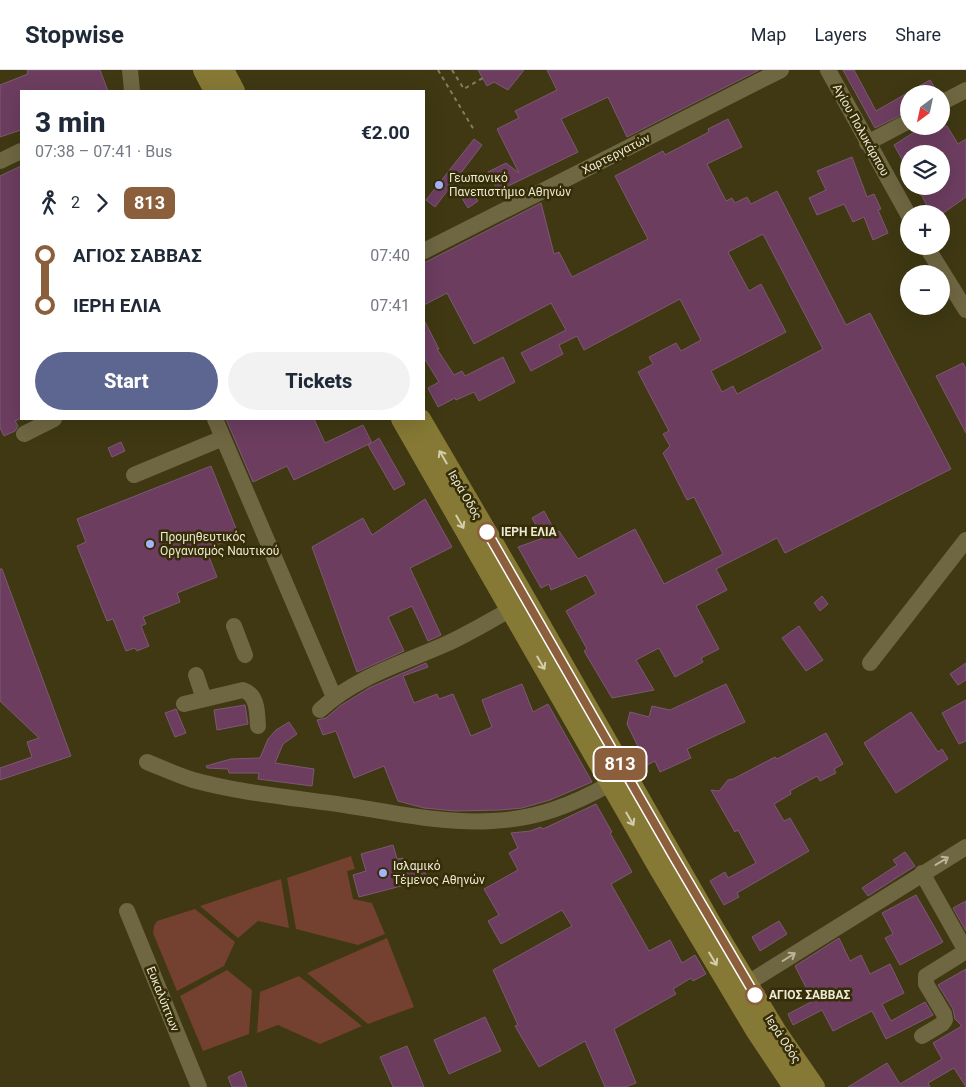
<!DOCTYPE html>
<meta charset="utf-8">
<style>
body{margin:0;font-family:Roboto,sans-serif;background:#f2f2f3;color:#1f2937;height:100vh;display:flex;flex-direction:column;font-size:19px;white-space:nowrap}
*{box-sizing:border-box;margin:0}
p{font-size:16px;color:#747a83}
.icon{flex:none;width:28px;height:28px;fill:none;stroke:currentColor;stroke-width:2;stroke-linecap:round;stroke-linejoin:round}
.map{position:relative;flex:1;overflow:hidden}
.drawer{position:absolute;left:20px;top:20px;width:405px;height:330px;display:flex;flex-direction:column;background:#fff;border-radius:0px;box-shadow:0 5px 20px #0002}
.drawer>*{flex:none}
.badge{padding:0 10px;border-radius:8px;font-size:18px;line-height:32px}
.needle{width:32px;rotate:213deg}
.tools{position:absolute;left:900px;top:15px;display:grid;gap:10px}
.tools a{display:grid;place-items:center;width:50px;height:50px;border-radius:50%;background:#fff;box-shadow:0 5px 20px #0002;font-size:25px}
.map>.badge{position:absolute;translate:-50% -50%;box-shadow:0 0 0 2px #fff}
.legs{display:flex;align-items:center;gap:8px;height:55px;padding:0 15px;font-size:16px}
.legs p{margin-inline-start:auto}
.headline{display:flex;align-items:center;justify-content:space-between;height:85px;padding:0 15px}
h1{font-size:28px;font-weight:800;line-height:38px}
.button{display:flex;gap:10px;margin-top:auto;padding:10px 15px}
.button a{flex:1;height:58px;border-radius:30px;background:#5c6690;color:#fff;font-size:20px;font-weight:800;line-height:58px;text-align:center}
.button a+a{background:#f2f2f3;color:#1f2937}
ul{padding:0 15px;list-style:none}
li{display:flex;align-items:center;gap:18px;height:50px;font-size:19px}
li i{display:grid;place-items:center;width:8px;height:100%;margin:0 6px;background:currentColor}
li i::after{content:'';width:12px;height:12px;margin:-6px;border:4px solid;border-radius:50%;background:#fff}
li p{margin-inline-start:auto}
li:first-child i{background:linear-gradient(#0000 50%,currentColor 0)}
li:last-child i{background:linear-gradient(currentColor 50%,#0000 0)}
header{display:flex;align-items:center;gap:30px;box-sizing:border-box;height:70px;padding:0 25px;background:#fff;border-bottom:1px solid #e0e1e3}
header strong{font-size:24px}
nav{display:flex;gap:28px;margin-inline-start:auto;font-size:18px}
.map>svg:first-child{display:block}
.green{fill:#744030}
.building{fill:#6c3d5f;stroke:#7b5a71;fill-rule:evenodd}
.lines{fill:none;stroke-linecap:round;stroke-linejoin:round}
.path{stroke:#837d5f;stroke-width:2;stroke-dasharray:4 4;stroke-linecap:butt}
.minor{stroke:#6f6742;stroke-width:16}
.major{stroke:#867935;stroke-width:20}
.oneway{stroke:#d3cdac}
.oneway2{stroke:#bbb59a}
.line-1-casing{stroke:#fff;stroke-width:11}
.line-1{stroke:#8b5e3c;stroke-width:8}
.poi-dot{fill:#a7b1fc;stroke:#352d07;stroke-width:2}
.stop-1-dot{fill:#fff;stroke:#8b5e3c;stroke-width:2.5}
.labels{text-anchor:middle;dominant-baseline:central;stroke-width:5;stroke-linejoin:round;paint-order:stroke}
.street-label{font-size:12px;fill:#ede9d4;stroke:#352d07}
.poi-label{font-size:12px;fill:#ede9d4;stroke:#352d07;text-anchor:start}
.stop-label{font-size:12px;font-weight:bold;fill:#ede9d4;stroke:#352d07;text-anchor:start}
</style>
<header>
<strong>Stopwise</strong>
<nav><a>Map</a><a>Layers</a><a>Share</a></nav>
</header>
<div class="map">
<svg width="966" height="1017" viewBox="0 0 966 1017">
<rect width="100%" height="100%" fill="#3f3813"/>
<path class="green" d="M351 786 355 799 347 801 353 829 372 833 385 864 358 875 296 859 287 808Z
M281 809 289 858 258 851 238 868 200 836Z
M195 839 235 872 224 896 177 921 153 863 154 856 157 851Z
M387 868 414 937 368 954 307 903Z
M227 900 252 920 249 964 203 981 180 926Z
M299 906 362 956 320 974 278 955 257 963 260 922Z"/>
<path class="building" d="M27 0H100L108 21H21V60L0 67V15L28 4Z
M478 0H524L508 20 494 12 487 16Z
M547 0H759L627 67 608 27 561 49 578 82 498 121 488 102 506 93 519 103 497 59 519 48 515 41 557 20Z
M843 0H854L876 41 930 10 938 23 909 24V41L875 58Z
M728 49 742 77 707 94 726 131 732 128 735 133 747 127 751 134 777 121 846 255 870 243 951 399 785 483 777 468 716 499 727 520 696 536 719 579 701 588 703 592 675 607 659 578 636 590 654 620 612 628 584 581 587 579 566 541 596 524 586 505 551 520 549 514 541 518 518 477 543 468 532 448 544 441 556 463 559 461 578 489 635 459 664 514 723 484 694 427 687 430 663 383 670 376 663 364 669 361 638 302 653 294 649 287 676 273 681 281 701 270 680 229 584 280 577 266 559 275 563 284 531 301 521 283 566 260 551 233 474 274 447 223 424 235V193L541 133 554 184 559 182 572 207 648 169 615 106 663 81 665 85 709 62 708 59ZM763 164 823 279 737 324 733 316 722 322 711 301 786 262 761 214 749 221 728 182Z
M924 56H947L958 74 966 69V127L942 144H931L917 116H941V84H909V102L894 75Z
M474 69 482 75 435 137 426 130Z
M852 87 867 127 874 124 881 139 878 140 888 163 873 170 864 147 853 152 844 134 817 145 809 128 826 120 817 101Z
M21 96V348L15 351 18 356 15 361 4 366 0 358V106Z
M472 122 478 131 468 138 462 128Z
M424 250 439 279H437L454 305 462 301 465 306 503 287 515 312 479 331 474 322 456 330 455 328 438 337 428 318 439 312 424 288Z
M963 293 966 299V363L936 306Z
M226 349H314L325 373 363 355 372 373 379 368 405 414 394 420 368 375 371 373 294 410 287 396 253 412Z
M121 372 125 381 112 387 108 378Z
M211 396 239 466 206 479 217 507 177 523 180 532 143 547 146 554 141 556 149 576 137 581 135 578 126 581 113 549 107 551 77 476 86 472 77 449Z
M425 429 452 477 410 498 441 565 428 571 412 536 388 547 404 581 357 602 312 477 363 448 372 465Z
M0 499H2L71 686 0 710V698L32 687 27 672 39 668 0 631Z
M822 526 828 534 820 541 814 533Z
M799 556 823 590 806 601 782 568Z
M426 593 428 597 403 606 414 633 437 624 439 629 453 624 471 666 492 657 482 630 522 614 533 642 548 634 592 712 550 730 522 738 500 740 456 741 424 738 398 731 384 696 354 708 336 661 323 665 317 650 326 648 340 636 369 618Z
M966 593V610L958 615 950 604Z
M726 614 745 652 687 679 691 688 660 702 655 691 647 695 627 654 630 642 649 647 652 636 670 640Z
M966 630V671L959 674 942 643Z
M245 635 248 654 217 660 214 640Z
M176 639 186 663 175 667 165 643Z
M911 642 938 682 942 679 948 689 896 723 864 673Z
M289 652 297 664 283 674 275 693 314 699 312 716 258 709 259 703H229L228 699 207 698 206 696 231 689 260 688 268 669 276 660Z
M826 663 843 694 834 699 836 703 820 711 817 706 790 721 791 724 774 734 784 751 790 748 809 781 737 823 739 827 724 835 710 811 725 802 728 808 756 793 738 760 735 762 711 720 719 721 728 710 733 709 775 687 777 689Z
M596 734 612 762 610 763 632 802 611 814 649 881 670 870 682 893 695 885 706 904 693 911 691 908 673 919 676 924 614 959 636 1013 625 1017H605L585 971 539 997 515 956 518 955 493 900 572 856 562 840 501 874 488 851 499 845 484 819 518 800 509 783 518 778 511 763 530 761 541 757 543 759Z
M393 775 397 789 403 788 406 799 420 792 428 809 359 827 353 805 366 801 361 784Z
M905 782 915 796 868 826 862 818 897 795 893 790Z
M916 825 943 872 900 895 885 868 893 864 882 843Z
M966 831V861L953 838Z
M779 851 787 864 760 881 752 867Z
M839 868 850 891 861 885 870 904 890 894 904 923 882 934 891 951 925 932 933 945 886 969 872 941 833 961 822 940 793 955 788 944 813 931 795 896Z
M966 899V1017L954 998 928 1013 930 1017H848L887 993 900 1014 942 989 933 973 962 956 955 949 953 939 938 915Z
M485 947 501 981 449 1004 434 970Z
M407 976 424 1017H393L380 987Z
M241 1001 247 1017H232L228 1007Z"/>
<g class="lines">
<path class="path" d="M438 0 474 60
M452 0 464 19 483 8"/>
<path class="minor" d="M130 0 132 21
M828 0 909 146
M941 33 966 20
M867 73 909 51
M0 91 21 81
M926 176 966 240
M424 181 781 0
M215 349 334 627
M24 364 54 349
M134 405 223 368
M234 556 245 585
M870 593 966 470
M196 605 204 629
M184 634 243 620C258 625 257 643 258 656
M320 640C355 607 403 593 446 574 468 564 489 551 510 540
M147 692C162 698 177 705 193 710 244 724 298 728 350 736 396 743 445 754 492 751 537 749 572 735 610 714
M922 803 966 881
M127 841 199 1017
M748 913 966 777
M922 966 942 954 945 950 944 944 926 914V906L966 881"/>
<path class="major" d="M203 0 214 21
M224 0 235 21
M401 349 659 799 755 960 793 1017
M421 349 514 508 713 856 777 962 815 1017"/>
</g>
<defs><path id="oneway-shaft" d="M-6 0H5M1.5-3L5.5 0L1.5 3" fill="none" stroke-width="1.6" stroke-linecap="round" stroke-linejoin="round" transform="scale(1.25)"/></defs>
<g class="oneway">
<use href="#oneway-shaft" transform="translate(443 387) rotate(-120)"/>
<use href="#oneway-shaft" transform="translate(460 452) rotate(60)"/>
<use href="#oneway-shaft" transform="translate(541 593) rotate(60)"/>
<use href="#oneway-shaft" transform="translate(630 749) rotate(60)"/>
<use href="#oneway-shaft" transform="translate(713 889) rotate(59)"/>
</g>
<g class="oneway2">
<use href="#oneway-shaft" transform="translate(942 791) rotate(-31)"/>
<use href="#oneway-shaft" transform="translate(789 887) rotate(-32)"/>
</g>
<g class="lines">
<defs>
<path id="line-1" d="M487 462 675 789 755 925"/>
</defs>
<use href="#line-1" class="line-1-casing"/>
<use href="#line-1" class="line-1"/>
</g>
<g class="poi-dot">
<circle cx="439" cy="115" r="5"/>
<circle cx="150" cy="474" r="5"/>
<circle cx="383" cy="803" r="5"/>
</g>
<g class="stop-1-dot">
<circle cx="487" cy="462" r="9"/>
<circle cx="755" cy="925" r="9"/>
</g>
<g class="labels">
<g class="street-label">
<text transform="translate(861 60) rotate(61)">Αγίου Πολυκάρπου</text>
<text transform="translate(616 84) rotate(-27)">Χαρτεργατών</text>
<text transform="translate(465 425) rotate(60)">Ιερά Οδός</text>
<text transform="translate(163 929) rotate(68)">Ευκαλύπτων</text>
<text transform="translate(783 969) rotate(57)">Ιερά Οδός</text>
</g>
<g class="poi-label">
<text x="449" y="108">Γεωπονικό<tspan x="449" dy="14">Πανεπιστήμιο Αθηνών</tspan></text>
<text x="160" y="467">Προμηθευτικός<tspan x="160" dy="14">Οργανισμός Ναυτικού</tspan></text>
<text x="393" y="796">Ισλαμικό<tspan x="393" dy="14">Τέμενος Αθηνών</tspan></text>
</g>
<g class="stop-label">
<text x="501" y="462">ΙΕΡΗ ΕΛΙΑ</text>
<text x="769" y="925">ΑΓΙΟΣ ΣΑΒΒΑΣ</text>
</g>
</g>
</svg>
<div class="tools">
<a><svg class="needle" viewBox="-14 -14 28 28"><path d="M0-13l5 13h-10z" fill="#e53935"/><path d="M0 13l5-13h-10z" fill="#747a83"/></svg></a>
<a><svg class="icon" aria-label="layers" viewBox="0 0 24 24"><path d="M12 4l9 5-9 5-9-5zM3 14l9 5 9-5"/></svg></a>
<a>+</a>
<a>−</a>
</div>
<b class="badge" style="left:620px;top:694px;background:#8b5e3c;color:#fff">813</b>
<section class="drawer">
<div class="headline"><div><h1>3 min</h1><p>07:38 – 07:41 · Bus</p></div><b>€2.00</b></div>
<div class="legs"><svg class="icon" aria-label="walk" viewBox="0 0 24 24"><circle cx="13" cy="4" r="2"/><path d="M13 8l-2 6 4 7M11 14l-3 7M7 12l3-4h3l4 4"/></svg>2<svg class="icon" aria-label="forward" viewBox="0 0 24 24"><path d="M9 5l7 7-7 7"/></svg><b class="badge" style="background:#8b5e3c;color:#fff">813</b></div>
<ul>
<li><i style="color:#8b5e3c"></i><b>ΑΓΙΟΣ ΣΑΒΒΑΣ</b><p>07:40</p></li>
<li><i style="color:#8b5e3c"></i><b>ΙΕΡΗ ΕΛΙΑ</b><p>07:41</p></li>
</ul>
<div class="button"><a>Start</a><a>Tickets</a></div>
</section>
</div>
